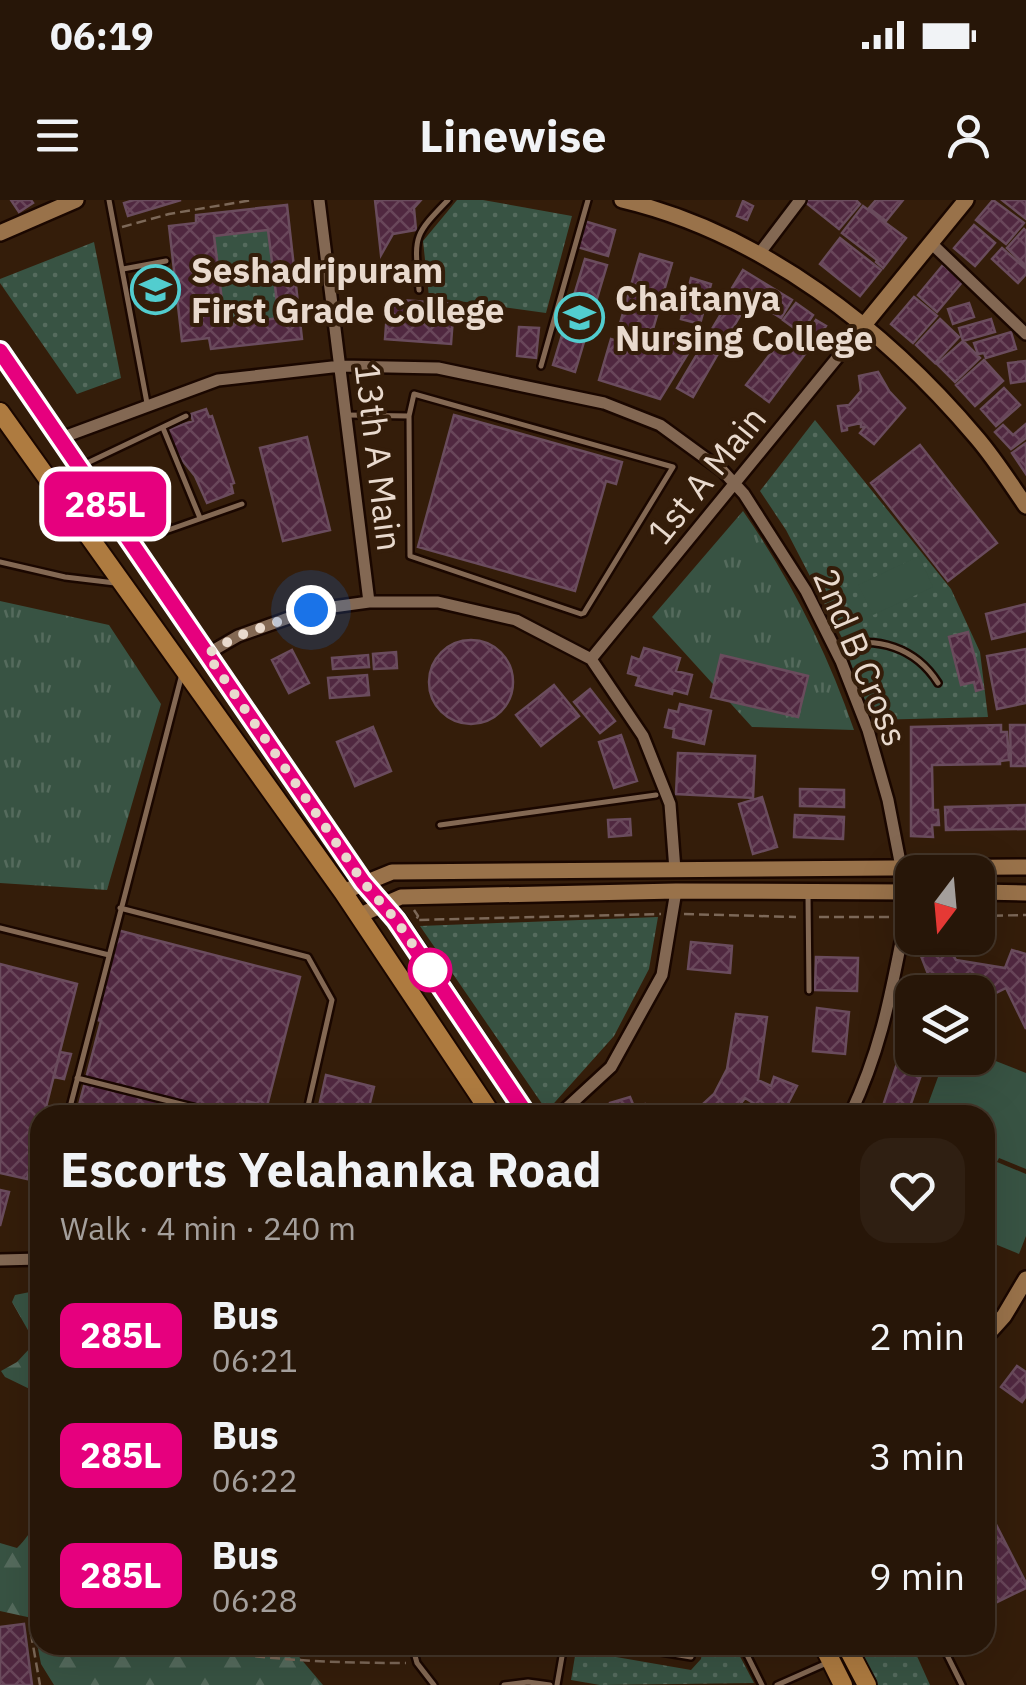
<!DOCTYPE html>
<meta charset="utf-8">
<style>
body{margin:0;font-family:"IBM Plex Sans",sans-serif;background:#2f1f12;color:#f1f3f6;height:100vh;display:flex;flex-direction:column;font-size:38px;white-space:nowrap}
*{box-sizing:border-box;margin:0}
p{font-size:32px;color:#a49f9c}
.icon{flex:none;width:55px;height:55px;fill:none;stroke:currentColor;stroke-width:2;stroke-linecap:round;stroke-linejoin:round}
.map{position:relative;flex:1;overflow:hidden}
.sheet{position:absolute;left:30px;top:905px;width:965px;height:550px;display:flex;flex-direction:column;background:#271608;border-radius:30px;box-shadow:0 10px 40px #0002,0 0 0 2px #433529}
.sheet>*{flex:none}
.badge{padding:0 20px;border-radius:15px;font-size:35px;line-height:65px}
.needle{width:65px;rotate:196deg}
.fabs{position:absolute;left:895px;top:655px;display:grid;gap:20px}
.fabs a{display:grid;place-items:center;width:100px;height:100px;border-radius:20px;background:#271608;box-shadow:0 10px 40px #0002,0 0 0 2px #433529;font-size:50px}
.you{position:absolute;width:50px;height:50px;margin:-25px;border:8px solid #fff;border-radius:50%;background:#1a73e8;box-shadow:0 0 0 15px #1a73e833}
.map>.badge{position:absolute;translate:-50% -50%;box-shadow:0 0 0 5px #fff}
.round{display:grid;place-items:center;flex:none;width:105px;height:105px;border-radius:30px;background:#2f1f12}
.headline{display:flex;align-items:center;justify-content:space-between;height:170px;padding:0 30px}
h1{font-size:48px;font-weight:800;line-height:75px}
ul{padding:0;list-style:none}
li{display:flex;align-items:center;gap:30px;height:120px;padding:0 30px}
li div{flex:1}
li b{display:block;font-size:38px}
li em{font-style:normal}
li .badge{min-width:110px;font-weight:700;text-align:center}
.status{display:flex;justify-content:space-between;align-items:center;height:70px;padding:0 50px;background:#271608;direction:ltr}
.status svg{height:28px;fill:currentColor}
header{display:flex;justify-content:space-between;align-items:center;height:130px;padding:0 30px;background:#271608;font-size:45px;font-weight:800}
.map>svg:first-child{display:block}
.grass{fill:url(#grass-tufts)}
.forest{fill:url(#forest-firs)}
.park{fill:url(#park-dots)}
.pitch{fill:#385343}
.building{fill:url(#building-cross-hatch);stroke:#6a4c5d;stroke-width:2.5;fill-rule:evenodd}
.lines{fill:none;stroke-linecap:round;stroke-linejoin:round}
.lane-casing{stroke:#1a0700;stroke-width:10}
.street-casing{stroke:#1a0700;stroke-width:16}
.secondary-casing{stroke:#1a0700;stroke-width:20}
.primary-casing{stroke:#1a0700;stroke-width:22}
.path{stroke:#7c6858;stroke-width:2.5;stroke-dasharray:10 5;stroke-linecap:butt}
.lane{stroke:#836853;stroke-width:5}
.street{stroke:#836853;stroke-width:11}
.secondary{stroke:#99724a;stroke-width:15}
.primary{stroke:#ae7b40;stroke-width:18}
.line-casing{stroke:#fff;stroke-width:22}
.line{stroke:#e6007e;stroke-width:15}
.walk{stroke:#e9dace;stroke-width:10;stroke-dasharray:0 18}
.stop-dot{fill:#fff;stroke:#e6007e;stroke-width:5}
.labels{text-anchor:middle;dominant-baseline:central;stroke-width:8;stroke-linejoin:round;paint-order:stroke}
.poi-label{font-size:35px;font-weight:bold;fill:#e9dace;stroke:#341d0a;text-anchor:start}
.street-label{font-size:35px;fill:#e9dace;stroke:#341d0a}
</style>
<div class="status"><b>06:19</b><svg viewBox="0 0 49 12"><path d="M0 12V9h3v3zM5 12V6h3v6zM10 12V3h3v9zM15 12V0h3v12zM26 1h20v11H26zM47 4h2v5h-2z"/></svg></div>
<header><svg class="icon" aria-label="menu" viewBox="0 0 24 24"><path d="M4 6h16M4 12h16M4 18h16"/></svg>Linewise<svg class="icon" aria-label="person" viewBox="0 0 24 24"><circle cx="12" cy="8" r="4"/><path d="M4 21q1-7 8-7t8 7"/></svg></header>
<div class="map">
<svg width="1026" height="1485" viewBox="0 0 1026 1485">
<defs>
<pattern id="grass-tufts" width="24" height="20" patternUnits="userSpaceOnUse" patternTransform="scale(2.5)"><rect width="24" height="20" fill="#385343"/><path d="M3 7l-1-3M5 7V3M7 7l1-3M15 17l-1-3M17 17v-4M19 17l1-3" fill="none" stroke="#556b5d"/></pattern>
<pattern id="forest-firs" width="22" height="20" patternUnits="userSpaceOnUse" patternTransform="scale(2.5)"><rect width="22" height="20" fill="#385343"/><path d="M5 1l3.5 6h-7zM16 11l3.5 6h-7z" fill="#556b5d"/></pattern>
<pattern id="park-dots" width="8" height="8" patternUnits="userSpaceOnUse" patternTransform="scale(2.5)"><rect width="8" height="8" fill="#385343"/><path d="M2 2h.1M6 6h.1" fill="none" stroke="#556b5d" stroke-width="1.8" stroke-linecap="round"/></pattern>
<pattern id="building-cross-hatch" width="8" height="8" patternUnits="userSpaceOnUse" patternTransform="scale(2.5)"><rect width="8" height="8" fill="#502840"/><path d="M0 0l8 8M0 8l8-8" fill="none" stroke="#69475a"/></pattern>
</defs>
<rect width="100%" height="100%" fill="#341d0a"/>
<path class="grass" d="M743 311C791 380 827 451 854 530L752 527 652 417Z
M0 401 109 425 161 504 107 690 0 683Z"/>
<path class="forest" d="M40 1090V1194L5 1177 1 1171 17 1162 31 1147 29 1132 12 1102 15 1095Z
M40 1260V1445H289L323 1485H54L41 1464 32 1418 0 1411V1343L17 1348C50 1315 33 1299 40 1260Z"/>
<path class="park" d="M457 0H483L572 16 546 113 429 97 423 41Z
M268 30 279 118 225 125 214 36Z
M94 42 121 178 77 194 0 83V79Z
M815 220 951 389 980 452 988 517 871 520 842 438 786 330 760 291Z
M658 717 649 769 614 836 547 911 420 726Z
M703 1445H734L754 1483 600 1485 571 1480 576 1450 691 1470 701 1459Z
M854 1445H912L930 1485H871Z"/>
<path class="pitch" d="M919 356 933 387 873 415 858 385Z
M978 854 1026 873V969L999 958 997 962 1026 974V1036L1019 1054 985 1040V915H924L945 858H978Z"/>
<path class="building" d="M11 0H31L33 3 19 12Z
M134 0H181L128 16 124 3Z
M375 0H421L414 8 416 30 393 34 381 55Z
M807 0H856L860 4 839 29 805 2Z
M876 0H903L886 21 869 8Z
M993 0 1024 23 1006 44 976 20Z
M1002 0H1026V19Z
M743 1 753 6 747 20 737 16Z
M287 5 302 139 211 149 209 138 182 141 169 26 196 23V15ZM268 30 279 118 225 125 214 36Z
M863 6 906 38 883 68 876 62 877 60 842 33Z
M584 21 615 30 608 56 577 47Z
M974 25 995 43 975 66 954 48Z
M1024 29 1026 31V66L1007 48Z
M840 38 881 70 860 96 820 64Z
M1002 48 1026 69V74L1018 83 992 59Z
M640 54 672 63 649 143 617 134Z
M585 59 607 65 575 172 553 165Z
M943 65 963 81 937 112 918 95Z
M743 70 792 100 781 118 732 88Z
M691 78 711 84 700 124 681 119Z
M734 92 749 100 693 197 677 188Z
M914 97 937 116 913 143 891 124Z
M388 99 454 104 451 144 385 139Z
M796 103 813 115 801 133 783 120Z
M969 103 974 117 953 124 948 109Z
M940 119 959 137 935 163 916 145Z
M991 119 995 132 963 141 959 128Z
M816 120 826 126 816 141 806 134Z
M519 127 539 128 536 158 517 156Z
M1011 132 1016 149 986 158 984 153 978 154 974 143Z
M786 134 808 150 769 202 746 185Z
M673 136 692 147 660 199 599 180 611 139 663 154Z
M963 141 980 158 955 182 937 164Z
M984 160 1003 181 975 206 956 185Z
M1026 161V181L1011 183 1008 163Z
M878 172 889 191 905 208 874 244 860 233 865 227H861V223L847 226V230L842 231 838 206 849 205 861 191 859 176Z
M1004 188 1020 205 996 226 981 209Z
M206 209 209 217 212 216 234 283 231 284 233 293 207 303 195 276 175 251 167 230 193 221 191 214Z
M454 215 622 262 616 284 606 281 575 391 418 347Z
M1026 224V238L1011 249 995 232 1003 225 1013 235Z
M307 237 330 330 283 341 260 248Z
M1026 243V274L1012 253Z
M920 245 997 343 948 381 871 283Z
M1026 404V431L992 439 986 414Z
M968 432 983 489 976 491 974 482 961 485 949 437Z
M429 482a42 42 0 1 1 84 0a42 42 0 1 1-84 0Z
M644 448 680 458 676 471 692 475 687 494 673 490 672 494 636 485 639 476 628 473 632 457 640 460Z
M1026 449V503L997 509 987 456Z
M292 450 309 483 289 493 272 460Z
M396 452 397 468 374 469 373 454Z
M368 455 369 467 333 469 332 458Z
M721 455 808 476 798 517 711 497Z
M367 475 369 495 330 498 328 478Z
M554 485 579 516 541 546 516 515Z
M590 489 615 521 600 533 574 502Z
M680 504 711 511 704 544 673 537 674 529 665 527 669 510 678 512Z
M1001 525V532H1007L1009 560 1000 561V564L932 565 933 610H938L939 625H932L933 637 911 636V527Z
M1010 525H1026V566H1011Z
M373 527 391 571 355 586 337 542Z
M621 535 637 581 614 588 599 542Z
M678 553 755 556 753 598 676 594Z
M800 589 844 590V607L800 606Z
M762 597 777 647 753 654 739 604Z
M1026 605V629L946 630 945 607Z
M795 615 844 617 843 639 794 637Z
M630 619 631 635 609 637 608 620Z
M117 730 300 777 267 906 247 901 244 915H117L79 905 101 821 94 819Z
M691 742 732 746 730 773 688 769Z
M947 746 956 760 1005 768 1012 750 1026 754V829L1006 788 978 802V792H935L921 756Z
M816 757 858 758 857 791 815 790Z
M0 764 77 784 44 915H40V930L27 979 0 973Z
M817 808 849 812 845 854 813 851Z
M736 814 767 817 758 880 771 886 774 877 797 886 782 915H753L758 906 745 898 732 915H691L714 894 727 869Z
M912 818V858H927L907 915H880Z
M60 852 71 854 64 879 54 877Z
M326 875 374 887 367 915H317Z
M630 897 635 909 645 904 654 915H594L600 910 611 914 610 903Z
M46 906 60 910 58 915H44Z
M0 990 9 992 0 1026Z
M1017 1166 1026 1172V1196L1022 1202 1001 1187Z
M985 1303 1026 1383V1388L985 1408Z
M24 1424 32 1485H0V1427Z"/>
<g class="lines">
<defs>
<path id="lane" d="M109 0 147 203
M123 69 166 61
M419 90C415 37 411 38 448 0
M541 166 588 0
M347 215 409 216 410 356 581 414 584 413 673 267 414 194 409 216
M163 228 200 318
M85 264 186 216
M157 334 242 304
M0 362 65 377 115 383
M838 447C877 435 916 448 938 483
M440 625 656 595
M808 695 809 791
M120 708 308 757 332 800 306 915
M0 728 109 755
M77 878 225 915
M68 915 182 474
M412 1445 417 1463 434 1485
M619 1445 691 1457 693 1445
M742 1445 762 1485
M942 1445 962 1485
M504 1485 528 1482 550 1485
M557 1485 564 1445
M777 1485 829 1462"/>
<path id="street" d="M319 0 369 402
M931 43 1026 134
M759 54 800 0
M61 238 218 180 341 166 438 168 604 203 660 225 723 271 744 294 806 391 841 461 868 530 888 600 901 667
M207 454 238 436 311 410 369 402H438L516 420 591 459 643 536 670 604 675 670
M591 459 864 125
M559 915 611 867 662 775 676 691
M850 915C883 845 891 791 906 717L911 709 906 692
M0 1060 40 1059"/>
<path id="secondary" d="M622 0C762 33 886 130 977 238 995 259 1010 283 1026 306
M0 33 76 0
M864 125 966 0
M343 692 392 672 1026 667
M978 692 1026 693
M360 715 401 697 676 691 912 692
M985 1137 1004 1116 1026 1079"/>
<path id="primary" d="M0 151 363 682 397 720 527 915
M0 212 343 692 492 915
M823 1445 843 1485
M846 1445 867 1485"/>
</defs>
<use href="#lane" class="lane-casing"/>
<use href="#street" class="street-casing"/>
<use href="#secondary" class="secondary-casing"/>
<use href="#primary" class="primary-casing"/>
<path class="path" d="M122 27 169 14 252 0
M414 710 418 716 416 720 661 714
M684 714 796 717
M978 716 1026 715
M819 717H891
M40 1427 30 1428 40 1485
M181 1445C257 1460 329 1463 406 1463"/>
<use href="#lane" class="lane"/>
<use href="#street" class="street"/>
<use href="#secondary" class="secondary"/>
<use href="#primary" class="primary"/>
</g>
<g class="lines">
<defs>
<path id="line" d="M0 151 363 682 396 720 527 915"/>
</defs>
<use href="#line" class="line-casing"/>
<use href="#line" class="line"/>
<path class="walk" d="M311 410 238 436 207 454 363 682 396 720 430 770"/>
</g>
<defs>
<symbol id="university-ring" viewBox="-11 -11 22 22"><circle r="9.5" fill="#341d0a" stroke="#52cdcf" stroke-width="1.5"/><path d="M0-5L7-2L0 1L-7-2ZM-4 1L0 2.5L4 1V4Q0 6-4 4Z" fill="#52cdcf"/></symbol>
</defs>
<g fill-rule="evenodd">
<use href="#university-ring" x="128" y="62" width="55" height="55"/>
<use href="#university-ring" x="552" y="90" width="55" height="55"/>
</g>
<circle class="stop-dot" cx="430" cy="770" r="20"/>
<g class="labels">
<g class="poi-label">
<text x="191" y="70">Seshadripuram<tspan x="191" dy="40">First Grade College</tspan></text>
<text x="615" y="98">Chaitanya<tspan x="615" dy="40">Nursing College</tspan></text>
</g>
<g class="street-label">
<text transform="translate(379 257) rotate(83)">13th A Main</text>
<text transform="translate(706 275) rotate(-51)">1st A Main</text>
<text transform="translate(861 457) rotate(67)">2nd B Cross</text>
</g>
</g>
</svg>
<div class="fabs">
<a><svg class="needle" viewBox="-14 -14 28 28"><path d="M0-13l5 13h-10z" fill="#e53935"/><path d="M0 13l5-13h-10z" fill="#a49f9c"/></svg></a>
<a><svg class="icon" aria-label="layers" viewBox="0 0 24 24"><path d="M12 4l9 5-9 5-9-5zM3 14l9 5 9-5"/></svg></a>
</div>
<div class="you" style="left:311px;top:410px"></div>
<b class="badge" style="left:105px;top:304px;background:#e6007e;color:#fff">285L</b>
<section class="sheet">
<div class="headline"><div><h1>Escorts Yelahanka Road</h1><p>Walk · 4 min · 240 m</p></div><a class="round"><svg class="icon" aria-label="heart" viewBox="0 0 24 24"><path d="M12 20l-8-8c-3-5 5-10 8-4 3-6 11-1 8 4z"/></svg></a></div>
<ul>
<li><span class="badge" style="background:#e6007e;color:#fff">285L</span><div><b>Bus</b><p>06:21</p></div><em>2 min</em></li>
<li><span class="badge" style="background:#e6007e;color:#fff">285L</span><div><b>Bus</b><p>06:22</p></div><em>3 min</em></li>
<li><span class="badge" style="background:#e6007e;color:#fff">285L</span><div><b>Bus</b><p>06:28</p></div><em>9 min</em></li>
</ul>
</section>
</div>
